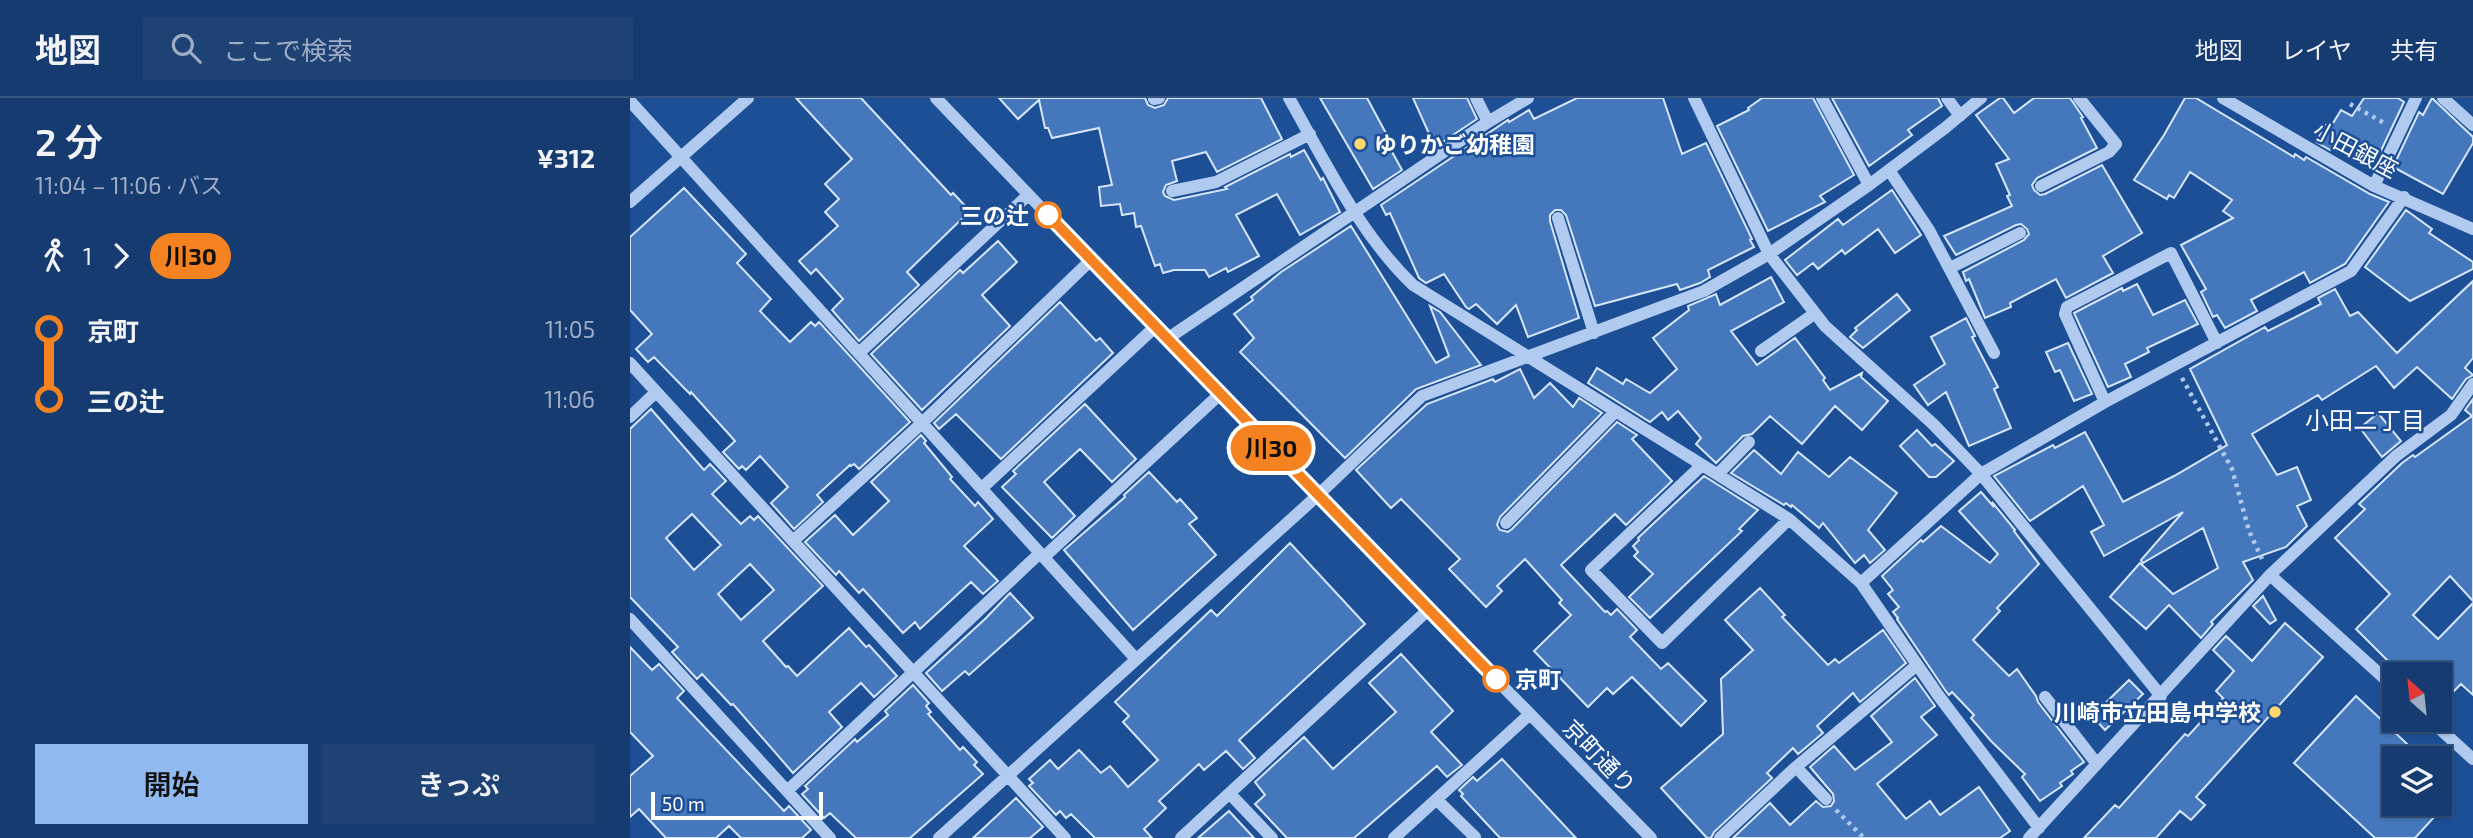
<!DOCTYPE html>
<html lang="ja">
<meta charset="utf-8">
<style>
body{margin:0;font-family:"Exo 2","Noto Sans JP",sans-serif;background:#1f4275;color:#f1f3f6;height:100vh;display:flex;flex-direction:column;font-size:26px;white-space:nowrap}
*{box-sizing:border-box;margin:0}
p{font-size:23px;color:#9eadc3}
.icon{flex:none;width:38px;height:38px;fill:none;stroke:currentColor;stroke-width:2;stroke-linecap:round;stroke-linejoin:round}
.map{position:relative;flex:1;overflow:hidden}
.details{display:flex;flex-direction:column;background:#163b70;width:630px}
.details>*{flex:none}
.badge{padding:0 14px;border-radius:23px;font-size:24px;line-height:46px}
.needle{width:46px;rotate:333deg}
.controls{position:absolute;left:1752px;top:564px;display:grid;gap:14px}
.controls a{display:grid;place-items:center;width:70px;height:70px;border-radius:0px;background:#163b70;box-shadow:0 2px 5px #0004,0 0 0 2px #355583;font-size:35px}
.scale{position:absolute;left:21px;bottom:18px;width:172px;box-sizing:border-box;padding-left:7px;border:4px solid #fff;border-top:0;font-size:19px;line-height:24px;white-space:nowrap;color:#fff;-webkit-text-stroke:5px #1d4f96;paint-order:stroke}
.map>.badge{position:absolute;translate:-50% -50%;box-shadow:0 0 0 4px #fff}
.legs{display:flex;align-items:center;gap:10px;height:77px;padding:0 35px;font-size:23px}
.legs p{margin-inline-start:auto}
.headline{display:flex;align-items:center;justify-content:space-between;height:119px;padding:0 35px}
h1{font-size:38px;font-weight:600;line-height:52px}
.primary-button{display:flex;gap:14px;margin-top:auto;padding:14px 35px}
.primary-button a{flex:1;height:80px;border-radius:0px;background:#90b9f0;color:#111;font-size:28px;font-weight:600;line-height:80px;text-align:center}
.primary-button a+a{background:#1f4275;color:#f1f3f6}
ul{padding:0 35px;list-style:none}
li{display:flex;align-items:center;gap:24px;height:70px;font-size:26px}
li i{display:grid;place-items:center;width:10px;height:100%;margin:0 9px;background:currentColor}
li i::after{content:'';width:18px;height:18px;margin:-9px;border:5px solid;border-radius:50%;background:#163b70}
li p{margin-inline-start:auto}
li:first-child i{background:linear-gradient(#0000 50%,currentColor 0)}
li:last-child i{background:linear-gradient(currentColor 50%,#0000 0)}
header{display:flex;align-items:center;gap:42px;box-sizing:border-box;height:98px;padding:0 35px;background:#163b70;border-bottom:2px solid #355583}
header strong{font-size:33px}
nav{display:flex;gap:38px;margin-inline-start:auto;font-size:24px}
.search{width:490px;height:63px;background:#1f4275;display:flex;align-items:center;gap:18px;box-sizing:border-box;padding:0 24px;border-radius:0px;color:#9eadc3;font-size:26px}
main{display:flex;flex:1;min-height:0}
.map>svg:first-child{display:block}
.building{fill:#4577bc;stroke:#d6e6fb;stroke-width:2;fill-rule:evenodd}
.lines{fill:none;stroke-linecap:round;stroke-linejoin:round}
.path{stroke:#b0cbef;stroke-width:4.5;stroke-dasharray:3.5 5;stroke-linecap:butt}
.minor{stroke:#b0cbef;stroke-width:12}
.line-1-casing{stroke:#fff;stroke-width:16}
.line-1{stroke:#f58220;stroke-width:10}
.poi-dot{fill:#ffd86e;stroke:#1d4f96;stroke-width:2.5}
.stop-1-dot{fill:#fff;stroke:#f58220;stroke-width:3.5}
.labels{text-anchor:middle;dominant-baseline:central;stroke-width:5;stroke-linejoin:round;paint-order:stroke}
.poi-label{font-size:23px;font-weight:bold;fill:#fff;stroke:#1d4f96;text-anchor:start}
.street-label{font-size:23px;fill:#fff;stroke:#1d4f96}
.stop-label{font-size:23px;font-weight:bold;fill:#fff;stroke:#1d4f96;text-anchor:end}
.neighbourhood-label{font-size:24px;fill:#fff;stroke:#1d4f96}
</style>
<header>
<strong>地図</strong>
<div class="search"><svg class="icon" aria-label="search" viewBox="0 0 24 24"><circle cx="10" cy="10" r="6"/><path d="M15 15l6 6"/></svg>ここで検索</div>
<nav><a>地図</a><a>レイヤ</a><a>共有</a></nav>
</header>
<main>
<section class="details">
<div class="headline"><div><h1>2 分</h1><p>11:04 – 11:06 · バス</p></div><b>¥312</b></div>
<div class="legs"><svg class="icon" aria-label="walk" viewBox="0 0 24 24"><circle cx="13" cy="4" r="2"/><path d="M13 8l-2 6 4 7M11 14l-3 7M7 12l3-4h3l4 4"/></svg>1<svg class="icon" aria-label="forward" viewBox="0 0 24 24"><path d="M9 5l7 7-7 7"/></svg><b class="badge" style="background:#f58220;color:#111">川30</b></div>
<ul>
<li><i style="color:#f58220"></i><b>京町</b><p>11:05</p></li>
<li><i style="color:#f58220"></i><b>三の辻</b><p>11:06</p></li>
</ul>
<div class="primary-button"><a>開始</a><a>きっぷ</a></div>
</section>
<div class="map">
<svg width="1843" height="740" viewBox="0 0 1843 740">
<rect width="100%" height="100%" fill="#1d4f96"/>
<path class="building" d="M166 0H231L321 97 323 95 340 113 277 174 289 187 229 243 202 212 213 201 186 171 181 176 169 163 208 128 195 114 209 101 195 86 222 61Z
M369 0H515L518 7 525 10 534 7 538 0H631L652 41 587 74 576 54 542 63 547 83 536 87 533 94 535 98 544 102 597 91 595 89 660 56 661 59 674 52 691 82 693 80 710 114 670 137 647 96 606 117 629 158 598 174 596 170 579 179 575 172H544L533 175 530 166 525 168 511 128 506 129 504 115 492 117 490 106 471 108 469 89 482 87 469 30 422 40 418 30H415L409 2 388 21Z
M690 0H737L758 39 755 41 772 72 743 91Z
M783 0H837L847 21 805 49Z
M947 0H1033L1052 56 1076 45 1122 141 1120 142 1124 149 1078 172 1080 179 1070 185 1050 192 1047 186 965 208 936 117 931 112H925L920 117V123L949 220 898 239 886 207 867 226 846 206 839 211 836 209 814 176 796 185 789 180 760 115 756 117 751 107 878 22 879 24 899 12 904 21Z
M1132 0H1183L1224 77 1190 98 1195 104 1138 133 1087 28 1119 12 1118 10Z
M1202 0H1308L1312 8 1278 32 1282 37 1239 68Z
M1370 0H1373L1384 15 1404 0H1440L1453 19 1451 20 1467 50 1407 80 1402 87 1404 92 1410 97 1415 96 1472 67 1512 135 1473 158 1483 175 1436 200 1426 181 1380 205 1381 209 1355 220 1339 181 1336 183 1333 174 1394 142 1399 136 1397 131 1391 126 1386 127 1326 157 1314 138 1382 108 1377 98 1380 97 1366 66 1379 61 1346 17Z
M1555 0H1566L1664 59 1665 56 1674 62 1676 59 1740 96 1759 104 1715 166 1680 185 1674 174 1621 202 1627 213 1595 230 1587 217 1583 219 1571 194 1576 191 1551 147 1603 120 1593 113 1602 102 1560 74 1544 100 1539 97 1537 101 1504 82 1534 37Z
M1734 0H1768L1774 4 1747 61 1709 39 1700 52 1686 44 1696 27 1700 30 1711 12 1722 18Z
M1802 0 1843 39V45L1813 96 1763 69 1789 14 1793 17Z
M54 90 116 156 107 165 141 201 130 213 160 244 181 224 185 228 189 224 280 324 229 371 224 366 221 368 220 367 187 397 193 404 164 431 141 405 158 389 130 358 116 372 112 368 109 371 93 354 105 343 61 294 60 296 24 259 18 264 6 251 22 236 0 212V139Z
M1262 92 1291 137 1265 155 1248 131 1215 156 1212 152 1188 171 1183 165 1167 177 1155 162 1208 121 1213 127Z
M1776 112 1802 131 1799 135 1843 164V171L1780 203 1735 169Z
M721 128 806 265 819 258 800 208 810 214 851 267 786 291 715 360 610 254 624 240 604 216 623 202 621 199 651 174Z
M368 143 387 164 352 197 380 228 292 312 241 256 330 172 333 175Z
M1141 179 1154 204 1101 233 1127 267 1165 240 1195 280 1193 282 1200 292 1232 275 1231 279 1258 303 1232 332 1205 308 1172 346 1140 318 1122 336 1113 338 1086 365 1066 346 1071 340 1048 313 1038 322 1032 314 1020 324 958 285 967 270 993 286 996 281 1020 295 1047 271 1023 240 1059 212 1058 208 1086 196 1090 207Z
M1843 183V260L1835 270 1843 277 1836 281 1822 301 1787 269 1764 290 1746 268 1692 302 1688 297 1622 336 1647 377 1667 369 1681 402 1667 408 1677 428 1656 449 1613 464 1623 482 1581 524 1583 526 1571 540 1539 507 1516 531 1480 499 1510 465 1543 496 1588 470 1573 430 1513 465 1511 462 1553 414 1474 458 1461 434 1474 427 1453 388 1400 423 1364 378 1423 347 1425 350 1455 334 1493 404 1544 378 1597 347 1560 271 1635 229 1638 233 1691 206 1688 200 1705 191 1720 218 1728 214 1767 255Z
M1507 186 1523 217 1555 202 1568 226 1517 250 1519 254 1495 266 1501 279 1478 289 1444 215 1492 190 1493 193Z
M1267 196 1280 212 1233 250 1220 239 1227 232 1225 230Z
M430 204 466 243 470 240 483 255 371 361 326 316 309 331 304 325Z
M1336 220 1345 238 1342 239 1368 289 1364 291 1381 330 1339 348 1316 294 1298 307 1284 287 1315 266 1301 239Z
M1438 245 1462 296 1444 303 1430 272 1425 274 1416 254Z
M890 271 904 300 920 285 943 309 949 300 972 315 870 419 867 427 870 432 878 434 882 431 987 324 1007 337 1002 341 1042 383 996 427 985 416 931 467 975 514 977 513 981 517 987 511 1007 532 1000 539 1031 571 1038 565 1076 603 1051 628 1002 579 983 596 977 590 958 609 904 553 941 517 929 505 932 502 895 461 867 488 872 493 856 509 819 471 830 461 771 401 761 410 726 372 797 306 863 281 865 284Z
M1843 301V503L1820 478 1783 517 1808 541 1843 505V597L1831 586 1810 607V576H1771L1726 531 1760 496 1705 440 1735 411 1729 406 1772 365 1783 357 1785 359 1842 318 1835 312Z
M455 306 506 361 482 384 450 351 414 384 445 418 422 440 372 389 386 376 383 373Z
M21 311 74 372 80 366 96 383 82 396 111 426 120 418 124 422 128 418 193 488 133 543 156 569 158 568 167 578 219 530 236 549 239 547 267 578 244 599 231 585 199 614 212 629 163 675 103 606 101 607 72 576 67 581 42 554 48 549 0 499V331ZM62 416 91 447 64 472 36 440ZM120 466 144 492 111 522 88 496Z
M1748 315 1771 343 1752 359 1730 330Z
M1287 332 1302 348 1305 346 1324 363 1306 379H1299L1270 348Z
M291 337 296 343 294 345 322 379 320 381 345 408 348 404 363 421 334 448 368 483 353 496 341 484 290 531 285 524 273 535 233 491 229 495 209 473 206 477 175 444 205 417 223 437 259 403 241 384Z
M1124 352 1151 376 1168 354 1199 379 1220 359 1267 395 1238 432 1255 452 1240 465 1234 457 1225 465 1193 425 1189 430 1162 407 1161 409 1156 405 1154 407 1101 375Z
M519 374 547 404 550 401 567 420 559 426 586 457 503 532 434 452 495 399 494 397Z
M1074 378 1128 412 1109 431 1112 433 1020 520 999 499 1023 476 1004 458 1008 454 1003 448 1009 442 1008 440Z
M1351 394 1364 409 1362 404 1385 432 1384 433 1409 466 1367 510 1370 513 1343 542 1379 578 1387 571 1406 598 1408 604 1454 664 1441 673 1443 676 1430 685 1432 688 1410 703 1392 679 1395 676 1361 643 1341 620 1344 617 1322 594 1319 597 1315 592 1267 521 1268 520 1263 514 1269 509 1258 496 1263 492 1252 478 1291 442 1293 444 1311 428 1360 465 1368 456 1329 413Z
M660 445 735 526 609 642 625 660 613 671 596 653 574 672 569 666 529 703 536 710 514 731 522 740H465L441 716 436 720 430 713 426 717 399 688 403 685 399 681 420 662 428 671 449 652 471 675 480 668 498 689 528 662 493 624 499 618 485 604 581 512 587 518Z
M1130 490 1155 517 1152 519 1198 567 1205 561 1209 565 1253 532 1276 565 1230 604 1223 595 1187 628 1193 635 1168 656 1163 650 1137 675 1142 680 1084 734 1081 740H1077L1031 690 1093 636 1091 581 1123 552 1095 522Z
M380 495 403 520 339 577 335 573 312 593 296 575 355 521Z
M1633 498 1646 522 1640 526 1623 508Z
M1655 525 1693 559 1566 699 1575 707 1561 722 1550 713 1526 740H1454L1485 707 1489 710 1555 636 1558 638 1593 600 1586 593 1604 573 1583 552 1596 538 1622 563Z
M0 549 22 572 29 566 54 593 47 600 154 713 159 708 181 732 172 740H111L99 728 86 740H36L9 711 0 719V678L23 658 0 634Z
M771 556 823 613 801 634 832 667 817 679 807 668 724 740H657L625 706 635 697 625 684 674 639 703 671 766 614 739 585Z
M1285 580 1305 608 1291 619 1307 637 1247 686 1276 721 1300 703 1310 717 1349 689 1380 733 1370 740H1103L1140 705 1160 727 1186 703 1193 709 1201 708 1204 703 1203 696 1180 669 1204 648 1225 672 1262 644 1241 618Z
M1499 582 1513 596 1475 632 1462 618Z
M283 587 299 605 296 608 301 614 298 616 330 652 333 649 347 664 344 667 353 676 280 740H226L200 715 194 720 172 696 178 691 175 688 225 641 227 644 258 617 255 613Z
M1726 598 1792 660H1764V705H1817L1785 740H1745L1664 665Z
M872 661 946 740H870L831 698 833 696 829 692 843 679 847 683Z
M386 700 413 729 400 740H343Z
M599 713 624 740H568Z"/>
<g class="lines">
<path class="path" d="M1720 6 1756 26
M1552 280 1602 371 1619 433 1633 463
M1206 712 1234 740"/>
<path class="minor" d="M306 0 687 398 1021 740
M659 0C696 65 729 135 783 187L1159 421 1231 485 1308 597 1409 730
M846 0 858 24
M1064 0 1139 156 1195 228 1303 326 1351 376 1531 598
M1192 0 1239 87
M1317 0 1330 18
M1593 0 1744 88 1843 131
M1813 0 1843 27
M524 1 529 0
M0 3 506 561
M1259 72 1299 132 1364 255
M1411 88 1479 54 1486 46 1449 0
M1744 88 1786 0
M542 93 586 84 680 36
M0 104 118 0
M928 120 964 235
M1320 170 1390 135
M537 241 858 24 898 0
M1131 253 1184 216
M229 255 398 97
M0 265 435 740
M1475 304 1435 216 1437 209 1541 155 1587 245
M0 319 26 294
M1072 367 961 472 1032 545 1159 421
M1088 376 1119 344
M352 390 525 229
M876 425 986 313
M163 443 292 325 461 162
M414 459 590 296
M1640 477 1764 589
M1231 485 1351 376 1475 304 1721 173 1774 99
M0 521 200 740
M1415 599 1467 666
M1799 621 1843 661
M1166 669 1196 701
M157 693 410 455
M601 697 642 740
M807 702 845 739 843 740
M309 740 687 398 792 298 1074 193 1139 156 1239 87 1315 30 1351 0
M551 740 798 512
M764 740 900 616
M1090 740 1166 669 1287 567
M1399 740 1640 477 1766 358 1821 317 1843 286"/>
</g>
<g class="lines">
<defs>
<path id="line-1" d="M418 117 866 581"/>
</defs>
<use href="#line-1" class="line-1-casing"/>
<use href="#line-1" class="line-1"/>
</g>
<g class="poi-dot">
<circle cx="730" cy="46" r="7"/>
<circle cx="1645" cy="614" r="7"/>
</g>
<g class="stop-1-dot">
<circle cx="418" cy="117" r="12"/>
<circle cx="866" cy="581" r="12"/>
</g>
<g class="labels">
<g class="poi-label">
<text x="744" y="46">ゆりかご幼稚園</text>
<text x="1631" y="614" text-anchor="end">川崎市立田島中学校</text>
</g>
<g class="street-label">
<text transform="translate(1726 51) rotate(28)">小田銀座</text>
<text transform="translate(970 658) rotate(46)">京町通り</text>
</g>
<g class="stop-label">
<text x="399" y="117">三の辻</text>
<text x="885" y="581" text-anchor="start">京町</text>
</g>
<g class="neighbourhood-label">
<text x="1735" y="321">小田二丁目</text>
</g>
</g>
</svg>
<div class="controls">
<a><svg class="needle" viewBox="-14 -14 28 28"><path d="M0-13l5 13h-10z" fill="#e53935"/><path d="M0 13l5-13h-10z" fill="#9eadc3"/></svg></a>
<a><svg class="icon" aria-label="layers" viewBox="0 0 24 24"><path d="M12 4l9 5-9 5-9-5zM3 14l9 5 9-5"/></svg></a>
</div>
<div class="scale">50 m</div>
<b class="badge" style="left:641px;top:350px;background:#f58220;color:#111">川30</b>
</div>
</main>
